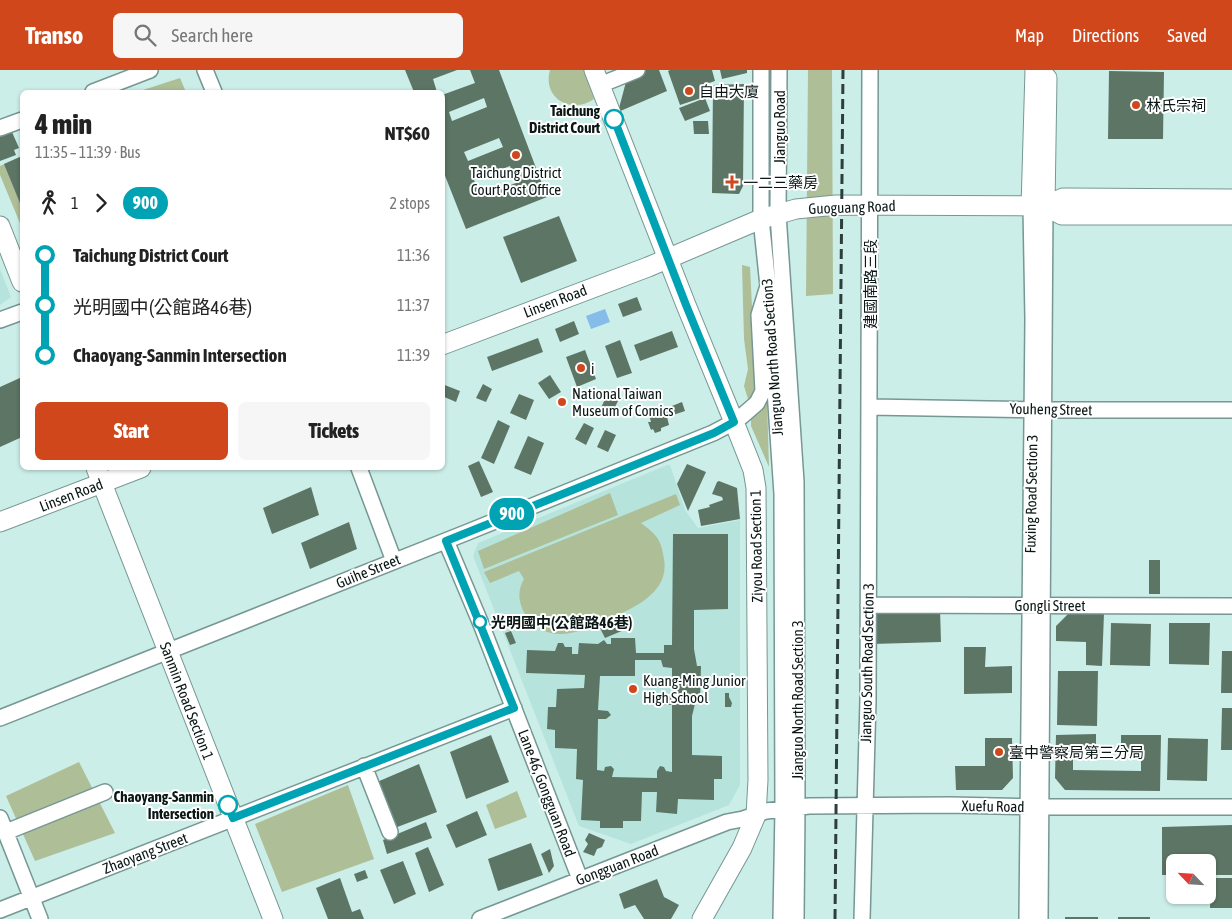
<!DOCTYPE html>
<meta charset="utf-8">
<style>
body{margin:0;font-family:"Asap Condensed","Noto Sans TC",sans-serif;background:#f6f6f6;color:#222;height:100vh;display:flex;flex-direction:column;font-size:19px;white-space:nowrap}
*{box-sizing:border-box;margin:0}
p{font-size:16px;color:#767676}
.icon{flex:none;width:28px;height:28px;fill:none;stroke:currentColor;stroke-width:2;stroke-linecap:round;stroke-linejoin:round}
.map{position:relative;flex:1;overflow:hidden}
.drawer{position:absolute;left:20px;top:20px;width:425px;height:380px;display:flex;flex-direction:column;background:#fff;border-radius:8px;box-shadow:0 1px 4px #0004}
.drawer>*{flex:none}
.badge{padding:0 10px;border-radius:16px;font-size:18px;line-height:32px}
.needle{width:32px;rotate:295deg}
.buttons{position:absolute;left:1166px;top:784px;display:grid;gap:10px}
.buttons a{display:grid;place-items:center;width:50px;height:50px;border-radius:8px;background:#fff;box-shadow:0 1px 4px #0004;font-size:25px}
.map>.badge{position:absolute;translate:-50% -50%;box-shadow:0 0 0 2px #fff}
.legs{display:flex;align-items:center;gap:8px;height:55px;padding:0 15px;font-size:16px}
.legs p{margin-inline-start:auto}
.head{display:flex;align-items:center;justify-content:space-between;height:85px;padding:0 15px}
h1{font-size:28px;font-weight:800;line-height:38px}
.primary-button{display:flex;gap:10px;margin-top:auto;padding:10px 15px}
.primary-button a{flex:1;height:58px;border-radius:8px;background:#cf471a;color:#fff;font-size:20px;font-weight:800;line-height:58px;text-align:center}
.primary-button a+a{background:#f6f6f6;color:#222}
ul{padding:0 15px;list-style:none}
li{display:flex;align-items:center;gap:18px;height:50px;font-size:19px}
li i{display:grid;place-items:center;width:8px;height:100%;margin:0 6px;background:currentColor}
li i::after{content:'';width:12px;height:12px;margin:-6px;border:4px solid;border-radius:50%;background:#fff}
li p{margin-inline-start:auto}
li:first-child i{background:linear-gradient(#0000 50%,currentColor 0)}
li:last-child i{background:linear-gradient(currentColor 50%,#0000 0)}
header{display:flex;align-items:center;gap:30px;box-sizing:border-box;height:70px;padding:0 25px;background:#cf471a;color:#fff}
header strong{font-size:24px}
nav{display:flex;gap:28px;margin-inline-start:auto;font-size:18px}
.search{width:350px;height:45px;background:#f6f6f6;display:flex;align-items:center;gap:12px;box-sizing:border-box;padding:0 18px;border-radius:8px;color:#767676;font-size:19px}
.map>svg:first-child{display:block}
.built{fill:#b6e4dd}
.green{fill:#aebe97}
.water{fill:#85bcea}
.building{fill:#5d7565;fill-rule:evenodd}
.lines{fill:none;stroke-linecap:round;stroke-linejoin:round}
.minor-casing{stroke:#769793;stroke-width:18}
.major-casing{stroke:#769793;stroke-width:21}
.minor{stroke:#fff;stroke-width:15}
.major{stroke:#fff;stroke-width:19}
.rail{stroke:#2d3e3c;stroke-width:3;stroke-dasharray:10 5;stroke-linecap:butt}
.line-1-casing{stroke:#fff;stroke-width:11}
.line-1{stroke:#00a3b4;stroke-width:8}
.poi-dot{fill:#cf471a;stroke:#fff;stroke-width:2}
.stop-1-dot{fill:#fff;stroke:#00a3b4;stroke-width:2.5}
.labels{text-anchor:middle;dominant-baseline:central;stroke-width:4;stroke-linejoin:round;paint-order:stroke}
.poi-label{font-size:15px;fill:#0a1715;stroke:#fff;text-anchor:start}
.stop-label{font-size:15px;font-weight:bold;fill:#0a1715;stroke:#fff;text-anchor:end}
.street-label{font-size:15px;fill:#0a1715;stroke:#fff}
</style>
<header>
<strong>Transo</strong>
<div class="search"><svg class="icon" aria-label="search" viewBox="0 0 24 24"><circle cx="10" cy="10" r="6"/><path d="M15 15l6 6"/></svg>Search here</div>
<nav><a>Map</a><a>Directions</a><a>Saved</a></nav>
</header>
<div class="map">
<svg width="1232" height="849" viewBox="0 0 1232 849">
<rect width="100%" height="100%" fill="#cbeee9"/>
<path class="built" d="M0 199 11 227 0 235Z
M667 395H670L685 440 698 458 740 450V715L729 735 631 774 579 756 473 486 478 473Z"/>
<path class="green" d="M550 0H584L594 29C571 45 542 28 550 0Z
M808 0H832L833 224 806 226Z
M180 8 186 22H137Z
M22 86V158L0 105V96Z
M742 195 750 197 756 319 749 332 744 316 748 299 744 269Z
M767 330 769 397 751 356V345Z
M610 423 618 445 484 499 478 481Z
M676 424 680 435 641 453C657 465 661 469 664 489 670 523 633 538 607 550 592 556 576 564 560 564 533 565 509 533 524 509L519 501 490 513 484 502Z
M79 692 115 763 35 791 6 726Z
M348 715 374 789 282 822 255 754Z
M517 721 527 747 495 759 486 735Z"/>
<path class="water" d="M605 239 610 252 591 259 586 246Z"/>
<path class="building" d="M405 0H457L433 9 437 22H414Z
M470 0H499L547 127 466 159 442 98V25L475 13ZM484 28 487 37 452 51 449 42ZM499 68 503 77 468 91 464 82ZM510 96 516 113 480 126 474 110Z
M645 0H659L667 21 618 42 627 8Z
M670 0H712L715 11 700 16 704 27 680 35 668 1Z
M720 0H747V3L722 9Z
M1109 1 1164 2 1163 69H1108Z
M744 14 743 116 739 124 712 123 713 15Z
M705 28 710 41 685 51 679 38Z
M693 51H708L709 64H694Z
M12 62 19 78 14 80 16 85 0 91V67Z
M22 86V138L4 94Z
M559 146 577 191 521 213 503 167Z
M637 227 642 240 623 247 618 234Z
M574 251 579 264 560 272 555 259Z
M672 261 678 277 640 291 634 275Z
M538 268 543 282 492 301 487 287Z
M620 270 632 303 617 308 605 276Z
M585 280 596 309 577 317 566 287Z
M550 305 561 322 549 329 538 313Z
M22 307V367L0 377V317Z
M442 314 460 321 456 332 442 326Z
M483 314 492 319 486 332 476 328Z
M519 324 534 330 526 350 510 343Z
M607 325 618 331 610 347 599 342Z
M682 332 685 341 667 347 669 355 661 358V361L655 363 653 359 651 360 648 352H651L649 345Z
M498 350 510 356 494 394 481 388Z
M584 353 594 358 586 375 575 369Z
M605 360 616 365 608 382 597 377Z
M528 366 544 373 531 405 514 398Z
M479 391 493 422 481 427 468 396Z
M687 394 706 402 688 441 677 414Z
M719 411 737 418 740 449 701 456 698 440 710 437 709 435 723 430 722 427 712 424 717 412Z
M311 417 319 445 272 464 263 438Z
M349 452 357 479 310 499 301 473Z
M673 464H728V539L694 540V579L697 596H701L700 630H696L692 646V685L722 686V709H714V730L678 729 677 744 656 742 657 722H642L641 751H623V758H600V751L581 750 583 710 576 709 577 679 555 678V660L547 659 548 637H556L557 619 584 618 585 605 526 603 527 580 555 581 558 573H563L565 577H572V584H578L579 573 598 574 604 570 607 574H611V568H635L636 583H664V575H672ZM635 590H661L663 597 672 598V626H663L659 632 664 635H672V702L666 701 664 697 660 696 657 701V708L612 707 614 699 611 696 605 697 604 701 597 700 598 649H606L611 645 608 641 598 640 600 606H635Z
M1149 490H1160V524H1149Z
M940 539 941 572 872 574V541Z
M1104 543 1102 596 1086 595V572L1056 571V556L1068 544Z
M619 550 624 560 605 568 600 558Z
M1111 553 1151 554 1150 596 1110 595Z
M1169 553H1210L1209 595 1169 594Z
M511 561 516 573 510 575 505 563Z
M964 577H986L985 597 1012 596V623L964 624Z
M1222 581H1232V623H1221Z
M1058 601H1098L1097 656 1057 655Z
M725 623H729V627L732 633 731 637H725Z
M1222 638H1232V680H1221Z
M1096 664V679L1073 680V700L1141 701V680L1121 679V665H1161L1160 721 1065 720 1055 708 1056 665Z
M491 665 509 712 466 729 450 682Z
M985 668H1012L1013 708 1002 720H956L955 696H985Z
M1168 668 1208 669 1207 711 1167 710Z
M419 694 437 742 392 759 377 712Z
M477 741 487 765 456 778 446 755Z
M426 752 432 768 387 784 383 770Z
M1232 755V805H1208V792H1175V805H1162V757Z
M589 763 605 770 602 777 597 779 594 786 583 782 588 774 585 770Z
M531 773 543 805 498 821 488 789Z
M428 777 444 815 429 822 415 783Z
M550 779 554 796 549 803 541 784Z
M403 791 416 824 394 834 380 800Z
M365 800 368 808 357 812 354 804Z
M340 808 352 842 360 839 364 849H328L316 818Z
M1211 808H1232V838H1210Z
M657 809 664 827 679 835 671 849H644L635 835 624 839 619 824Z
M1065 847H1098V849H1065Z
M1118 847H1150V849H1118Z"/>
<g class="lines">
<defs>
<path id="minor" d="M205 0 214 22
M761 0V149L768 216 782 424 783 739 781 849
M779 0 778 144 796 412 797 737 796 849
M600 15 637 0
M93 22 150 0
M0 58 22 50
M0 250 22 242
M869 337 1042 340H1232
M359 398 394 491
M446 471 481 554 580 809
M868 535 1232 536
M0 648 468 462 713 363 734 352 742 346 757 333 763 321 759 245 768 216
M364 696 390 762
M0 748 40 849
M6 762 105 722
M0 840 514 638
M480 849 727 752 743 749 766 741 809 736 950 735 1041 737H1232
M862 849 868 630 870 0
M1027 849 1033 249 1031 137
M1040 849 1045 136"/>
<path id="major" d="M594 0 686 235 734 352 753 400 756 418 758 710 756 745 742 778 702 849
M1045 136 1062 145H1232
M1045 136 1047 8
M1031 137 1035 0
M0 156 22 212
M442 275 648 197 761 149 796 139 836 135 1045 136 1063 128 1232 129
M96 398 273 849
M0 452 141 398"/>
</defs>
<use href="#minor" class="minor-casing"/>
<use href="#major" class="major-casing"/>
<use href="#minor" class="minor"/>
<use href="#major" class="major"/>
<path class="rail" d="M835 849 843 0"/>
</g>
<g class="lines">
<defs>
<path id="line-1" d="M228 735 233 748 514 638 446 471 714 363 734 352 686 235 614 49"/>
</defs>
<use href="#line-1" class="line-1-casing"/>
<use href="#line-1" class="line-1"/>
</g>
<g class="poi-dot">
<circle cx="689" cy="21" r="5"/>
<circle cx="1136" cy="35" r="5"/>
<circle cx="516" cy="85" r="5"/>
<path d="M729.5 104.5h5v5h5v5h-5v5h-5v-5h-5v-5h5z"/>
<circle cx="581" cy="298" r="5"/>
<circle cx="562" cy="332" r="5"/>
<circle cx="633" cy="619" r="5"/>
<circle cx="999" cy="682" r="5"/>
</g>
<g class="stop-1-dot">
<circle cx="614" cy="49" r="9"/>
<circle cx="480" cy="552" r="6"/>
<circle cx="228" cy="735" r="9"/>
</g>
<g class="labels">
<g class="poi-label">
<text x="699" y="21">自由大廈</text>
<text x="1146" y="35">林氏宗祠</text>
<text x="516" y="102" text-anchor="middle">Taichung District<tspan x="516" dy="17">Court Post Office</tspan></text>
<text x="743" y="112">一二三藥房</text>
<text x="591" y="298">i</text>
<text x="572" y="323">National Taiwan<tspan x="572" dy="17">Museum of Comics</tspan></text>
<text x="643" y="610">Kuang-Ming Junior<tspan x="643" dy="17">High School</tspan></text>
<text x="1009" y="682">臺中警察局第三分局</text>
</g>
<g class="stop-label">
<text x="600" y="40">Taichung<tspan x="600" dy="17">District Court</tspan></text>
<text x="491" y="552" text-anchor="start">光明國中(公館路46巷)</text>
<text x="214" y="726">Chaoyang-Sanmin<tspan x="214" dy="17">Intersection</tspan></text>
</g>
<g class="street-label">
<text transform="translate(779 57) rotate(-90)">Jianguo Road</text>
<text transform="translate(852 137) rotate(-2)">Guoguang Road</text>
<text transform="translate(870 214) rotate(-90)">建國南路三段</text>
<text transform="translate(555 231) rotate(-21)">Linsen Road</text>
<text transform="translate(772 287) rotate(-94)">Jianguo North Road Section3</text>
<text transform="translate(1051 339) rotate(1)">Youheng Street</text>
<text transform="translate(1031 424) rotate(-89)">Fuxing Road Section 3</text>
<text transform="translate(71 425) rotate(-21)">Linsen Road</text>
<text transform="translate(756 476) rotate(-91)">Ziyou Road Section 1</text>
<text transform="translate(368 501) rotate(-22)">Guihe Street</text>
<text x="1050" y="535">Gongli Street</text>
<text transform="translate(867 593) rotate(-89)">Jianguo South Road Section 3</text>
<text transform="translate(797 630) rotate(-90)">Jianguo North Road Section 3</text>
<text transform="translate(187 631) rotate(69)">Sanmin Road Section 1</text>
<text transform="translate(547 723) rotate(69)">Lane 46, Gongguan Road</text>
<text transform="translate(993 736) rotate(1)">Xuefu Road</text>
<text transform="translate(145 783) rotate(-21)">Zhaoyang Street</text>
<text transform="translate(617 795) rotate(-21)">Gongguan Road</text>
</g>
</g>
</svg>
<div class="buttons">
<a><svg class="needle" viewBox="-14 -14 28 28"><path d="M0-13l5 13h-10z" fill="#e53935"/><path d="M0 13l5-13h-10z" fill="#767676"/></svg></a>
</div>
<b class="badge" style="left:512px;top:444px;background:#00a3b4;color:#fff">900</b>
<section class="drawer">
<div class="head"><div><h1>4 min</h1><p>11:35 – 11:39 · Bus</p></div><b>NT$60</b></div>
<div class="legs"><svg class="icon" aria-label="walk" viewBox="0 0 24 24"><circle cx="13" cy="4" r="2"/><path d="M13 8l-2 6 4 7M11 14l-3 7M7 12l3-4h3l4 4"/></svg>1<svg class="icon" aria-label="forward" viewBox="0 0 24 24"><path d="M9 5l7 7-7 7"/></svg><b class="badge" style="background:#00a3b4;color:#fff">900</b><p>2 stops</p></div>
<ul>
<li><i style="color:#00a3b4"></i><b>Taichung District Court</b><p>11:36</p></li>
<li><i style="color:#00a3b4"></i><span>光明國中(公館路46巷)</span><p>11:37</p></li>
<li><i style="color:#00a3b4"></i><b>Chaoyang-Sanmin Intersection</b><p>11:39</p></li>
</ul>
<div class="primary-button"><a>Start</a><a>Tickets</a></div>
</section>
</div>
